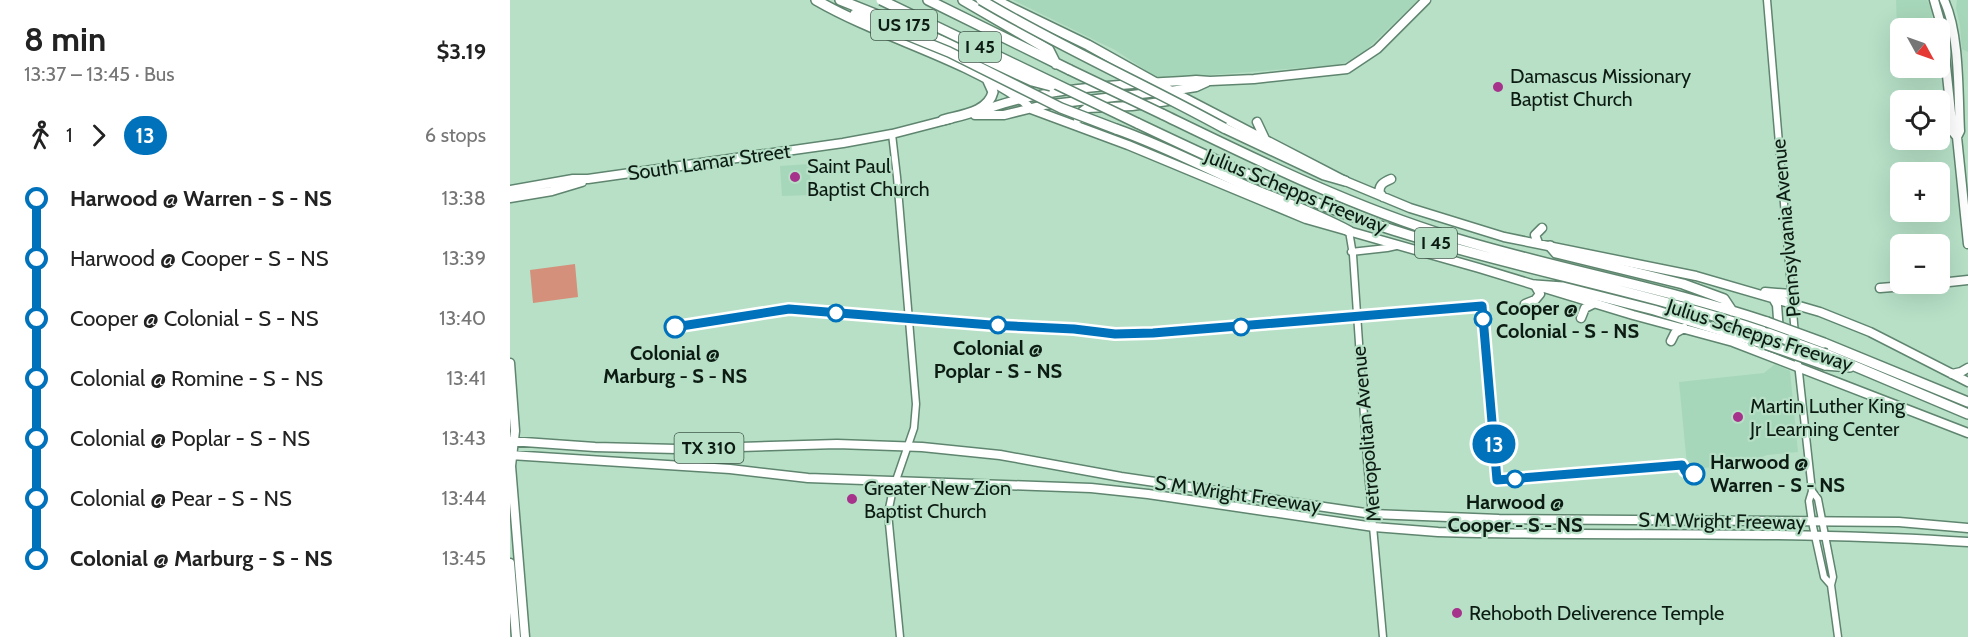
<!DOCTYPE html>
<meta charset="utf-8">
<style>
body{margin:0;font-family:Cabin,sans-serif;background:#f2f2f2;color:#222;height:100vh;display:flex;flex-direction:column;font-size:22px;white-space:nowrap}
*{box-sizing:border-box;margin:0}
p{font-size:20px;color:#767676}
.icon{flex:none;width:33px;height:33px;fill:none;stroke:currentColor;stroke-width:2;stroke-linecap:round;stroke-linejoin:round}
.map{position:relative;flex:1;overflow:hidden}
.panel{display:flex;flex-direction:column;background:#fff;width:510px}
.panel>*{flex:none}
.badge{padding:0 12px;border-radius:20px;font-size:21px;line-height:39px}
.needle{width:39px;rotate:130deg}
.buttons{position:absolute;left:1380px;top:18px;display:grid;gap:12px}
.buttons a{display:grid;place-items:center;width:60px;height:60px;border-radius:9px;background:#fff;box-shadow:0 6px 24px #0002;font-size:30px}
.map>.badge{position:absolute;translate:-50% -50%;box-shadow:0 0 0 3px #fff}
.legs{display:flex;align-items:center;gap:9px;height:66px;padding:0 24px;font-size:20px}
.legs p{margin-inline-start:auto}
.headline{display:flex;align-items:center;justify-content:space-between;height:102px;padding:0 24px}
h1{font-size:33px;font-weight:700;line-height:45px}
ul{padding:0 24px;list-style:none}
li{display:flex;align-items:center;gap:21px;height:60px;font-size:22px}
li i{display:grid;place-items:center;width:9px;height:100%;margin:0 8px;background:currentColor}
li i::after{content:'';width:15px;height:15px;margin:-8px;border:4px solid;border-radius:50%;background:#fff}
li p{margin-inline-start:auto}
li:first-child i{background:linear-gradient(#0000 50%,currentColor 0)}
li:last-child i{background:linear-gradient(currentColor 50%,#0000 0)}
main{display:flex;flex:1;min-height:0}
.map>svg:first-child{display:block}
.built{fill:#a7d7ba}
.green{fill:#d4907a}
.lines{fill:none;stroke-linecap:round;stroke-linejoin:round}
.minor-casing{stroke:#5f856f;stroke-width:9}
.major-casing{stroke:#5f856f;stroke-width:11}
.highway-casing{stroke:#5f856f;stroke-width:12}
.minor{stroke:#fff;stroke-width:6}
.major{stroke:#fff;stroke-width:8}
.highway{stroke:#fff;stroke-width:9}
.highway-bridge-casing{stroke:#5f856f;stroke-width:12;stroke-linecap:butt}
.highway-bridge{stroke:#fff;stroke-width:9}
.line-1-casing{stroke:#fff;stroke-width:14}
.line-1{stroke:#0072bc;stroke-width:9}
.poi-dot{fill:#a6328b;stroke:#b7e0c7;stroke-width:2}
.stop-1-dot{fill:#fff;stroke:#0072bc;stroke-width:3}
.labels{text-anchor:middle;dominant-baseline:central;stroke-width:4.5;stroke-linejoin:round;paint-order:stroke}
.shield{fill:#b7e0c7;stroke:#405749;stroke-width:1.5}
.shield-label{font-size:18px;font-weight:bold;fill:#0d1c13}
.poi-label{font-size:20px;fill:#0d1c13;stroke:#b7e0c7;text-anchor:start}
.street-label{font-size:20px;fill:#0d1c13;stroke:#b7e0c7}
.stop-label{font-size:20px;font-weight:bold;fill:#0d1c13;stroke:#b7e0c7}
</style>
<main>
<section class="panel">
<div class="headline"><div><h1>8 min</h1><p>13:37 – 13:45 · Bus</p></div><b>$3.19</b></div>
<div class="legs"><svg class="icon" aria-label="walk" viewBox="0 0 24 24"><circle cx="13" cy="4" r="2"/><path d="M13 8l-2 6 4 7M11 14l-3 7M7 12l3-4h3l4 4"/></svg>1<svg class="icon" aria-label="forward" viewBox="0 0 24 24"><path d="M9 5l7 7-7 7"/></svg><b class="badge" style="background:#0072bc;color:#fff">13</b><p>6 stops</p></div>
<ul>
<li><i style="color:#0072bc"></i><b>Harwood @ Warren - S - NS</b><p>13:38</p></li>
<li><i style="color:#0072bc"></i><span>Harwood @ Cooper - S - NS</span><p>13:39</p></li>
<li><i style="color:#0072bc"></i><span>Cooper @ Colonial - S - NS</span><p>13:40</p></li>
<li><i style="color:#0072bc"></i><span>Colonial @ Romine - S - NS</span><p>13:41</p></li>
<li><i style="color:#0072bc"></i><span>Colonial @ Poplar - S - NS</span><p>13:43</p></li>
<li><i style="color:#0072bc"></i><span>Colonial @ Pear - S - NS</span><p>13:44</p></li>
<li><i style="color:#0072bc"></i><b>Colonial @ Marburg - S - NS</b><p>13:45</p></li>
</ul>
</section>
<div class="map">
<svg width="1458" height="637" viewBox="0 0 1458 637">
<rect width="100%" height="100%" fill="#b7e0c7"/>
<path class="built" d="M503 0H908L855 51 846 58 828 65 649 79 605 50Z
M1386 0H1417L1422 10V24L1387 28Z
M1447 0H1458V52L1452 49 1450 25 1446 8Z
M299 164 302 195 272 196 270 166Z
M1265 364 1280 371 1288 452 1257 455 1236 464 1183 469 1177 465 1169 382 1254 373Z"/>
<path class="green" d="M65 264 68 297 23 303 20 270Z"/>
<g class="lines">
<defs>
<path id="minor" d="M1257 0 1285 335
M382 134 387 177 406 404 404 428 383 489 378 513 390 637
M839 231 843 255 857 460 873 637
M841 252 877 248 886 246
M1287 354 1302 491 1299 501 1302 522 1314 577 1321 585
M1302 491 1308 499 1323 577 1321 585 1328 637"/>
<path id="major" d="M1424 0 1432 28 1443 132 1447 137
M1434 0C1450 34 1448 94 1450 131L1447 137 1458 244
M646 83 835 181 900 208 994 237 1186 276 1310 312 1360 332 1458 382
M661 91 686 87 697 82
M512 100 521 109 618 145 796 219 969 268 1123 315 1223 342 1458 433
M467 113C532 86 616 85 686 80L700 81 744 79 837 69 867 49 916 0
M465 115H494L534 105 648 92
M568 119 569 114 577 108 622 106 665 100
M747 122 755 139
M0 190 63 179H78L333 143 382 134 440 119
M873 197 870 193C868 185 874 182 881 179
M0 198 42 191 72 182
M1028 243 1025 235 1032 228
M1430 283 1458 280
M1370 288 1420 284
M1255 292 1281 294
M1263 298 1267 305 1269 332
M1015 304 1025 300 1030 294 1025 285
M1071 318 1075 308 1085 303
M1161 341 1165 333 1174 328
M0 363 5 431 1 466 15 637
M1442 374 1451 372 1458 368
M0 441 85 447 167 449 327 444 412 447 490 455 611 477 862 514 989 519 1389 522 1458 528
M0 455 220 469 298 478 581 488 638 494 864 527 928 532C1104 537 1281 530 1458 542
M0 563 6 637"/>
<path id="highway" d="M306 0C372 38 449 56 512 100
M330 0 458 51
M418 0 560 70
M453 0 539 50 546 64
M485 0 578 45 646 83
M345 14 385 30
M652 114C747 160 840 206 941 237 1045 269 1153 287 1257 322
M433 120C450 115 478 113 483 92L478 81
M627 123C715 165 805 207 899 235 1018 271 1140 293 1258 333
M714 128 814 175 835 181
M606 129C652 145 696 168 741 188 774 202 807 214 839 231
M1040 246 1046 253 1173 284 1214 299 1222 311
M1025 285 1053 287 1144 310 1255 344
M1314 343 1458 402
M1316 354 1458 414
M1315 365 1340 367"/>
</defs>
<use href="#minor" class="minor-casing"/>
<use href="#major" class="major-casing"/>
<use href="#highway" class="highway-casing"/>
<use href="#minor" class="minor"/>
<use href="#major" class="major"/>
<use href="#highway" class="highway"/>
<defs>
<path id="highway-bridge" d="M371 0 627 123
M471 0C550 47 634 84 714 128
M385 30 439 52 551 108 606 129
M458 51 522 81 541 86
M560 70 652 114
M1257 322 1314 343
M1258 333 1316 354
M1255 344 1315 365"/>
</defs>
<use href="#highway-bridge" class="highway-bridge-casing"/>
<use href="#highway-bridge" class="highway-bridge"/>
</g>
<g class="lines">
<defs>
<path id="line-1" d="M165 327 279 309 481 325 564 329 605 334 643 333 972 306 987 480 1172 465 1175 471 1184 474"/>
</defs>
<use href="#line-1" class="line-1-casing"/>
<use href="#line-1" class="line-1"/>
</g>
<g class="poi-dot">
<circle cx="988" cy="87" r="6"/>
<circle cx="285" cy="177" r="6"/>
<circle cx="1228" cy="417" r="6"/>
<circle cx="342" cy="499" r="6"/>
<circle cx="947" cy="613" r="6"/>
</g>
<g class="stop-1-dot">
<circle cx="326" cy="313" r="8"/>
<circle cx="973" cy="319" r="8"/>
<circle cx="488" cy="325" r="8"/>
<circle cx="165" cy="327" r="10"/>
<circle cx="731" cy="327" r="8"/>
<circle cx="1184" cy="474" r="10"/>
<circle cx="1005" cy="479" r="8"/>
</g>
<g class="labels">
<g class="shield">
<rect x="361" y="10" width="66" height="30" rx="4.5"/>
<rect x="449" y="32" width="42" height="30" rx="4.5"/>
<rect x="905" y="228" width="42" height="30" rx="4.5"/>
<rect x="164.5" y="433" width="69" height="30" rx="4.5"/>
</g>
<g class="shield-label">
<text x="394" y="25">US 175</text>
<text x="470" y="47">I 45</text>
<text x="926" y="243">I 45</text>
<text x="199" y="448">TX 310</text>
</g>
<g class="poi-label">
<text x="1000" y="76">Damascus Missionary<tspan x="1000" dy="23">Baptist Church</tspan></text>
<text x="297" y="166">Saint Paul<tspan x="297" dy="23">Baptist Church</tspan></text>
<text x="1240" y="406">Martin Luther King<tspan x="1240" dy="23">Jr Learning Center</tspan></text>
<text x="354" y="488">Greater New Zion<tspan x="354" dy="23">Baptist Church</tspan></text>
<text x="959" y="613">Rehoboth Deliverence Temple</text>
</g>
<g class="street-label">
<text transform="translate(199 162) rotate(-8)">South Lamar Street</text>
<text transform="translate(786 191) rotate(22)">Julius Schepps Freeway</text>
<text transform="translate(1276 228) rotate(-95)">Pennsylvania Avenue</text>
<text transform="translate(1250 335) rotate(18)">Julius Schepps Freeway</text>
<text transform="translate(856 434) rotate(-95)">Metropolitan Avenue</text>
<text transform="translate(728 494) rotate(8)">S M Wright Freeway</text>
<text transform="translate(1212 521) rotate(1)">S M Wright Freeway</text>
</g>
<g class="stop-label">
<text x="986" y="308" text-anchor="start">Cooper @<tspan x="986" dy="23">Colonial - S - NS</tspan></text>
<text x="488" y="348">Colonial @<tspan x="488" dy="23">Poplar - S - NS</tspan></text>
<text x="165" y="353">Colonial @<tspan x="165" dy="23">Marburg - S - NS</tspan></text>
<text x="1200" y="462" text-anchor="start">Harwood @<tspan x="1200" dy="23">Warren - S - NS</tspan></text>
<text x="1005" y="502">Harwood @<tspan x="1005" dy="23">Cooper - S - NS</tspan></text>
</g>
</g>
</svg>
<div class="buttons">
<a><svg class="needle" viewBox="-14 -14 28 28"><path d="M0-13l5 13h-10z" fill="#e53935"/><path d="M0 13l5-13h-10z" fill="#767676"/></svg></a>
<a><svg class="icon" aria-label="locate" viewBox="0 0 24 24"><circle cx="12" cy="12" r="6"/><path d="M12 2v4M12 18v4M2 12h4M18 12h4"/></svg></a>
<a>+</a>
<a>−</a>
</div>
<b class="badge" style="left:984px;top:444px;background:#0072bc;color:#fff">13</b>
</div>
</main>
